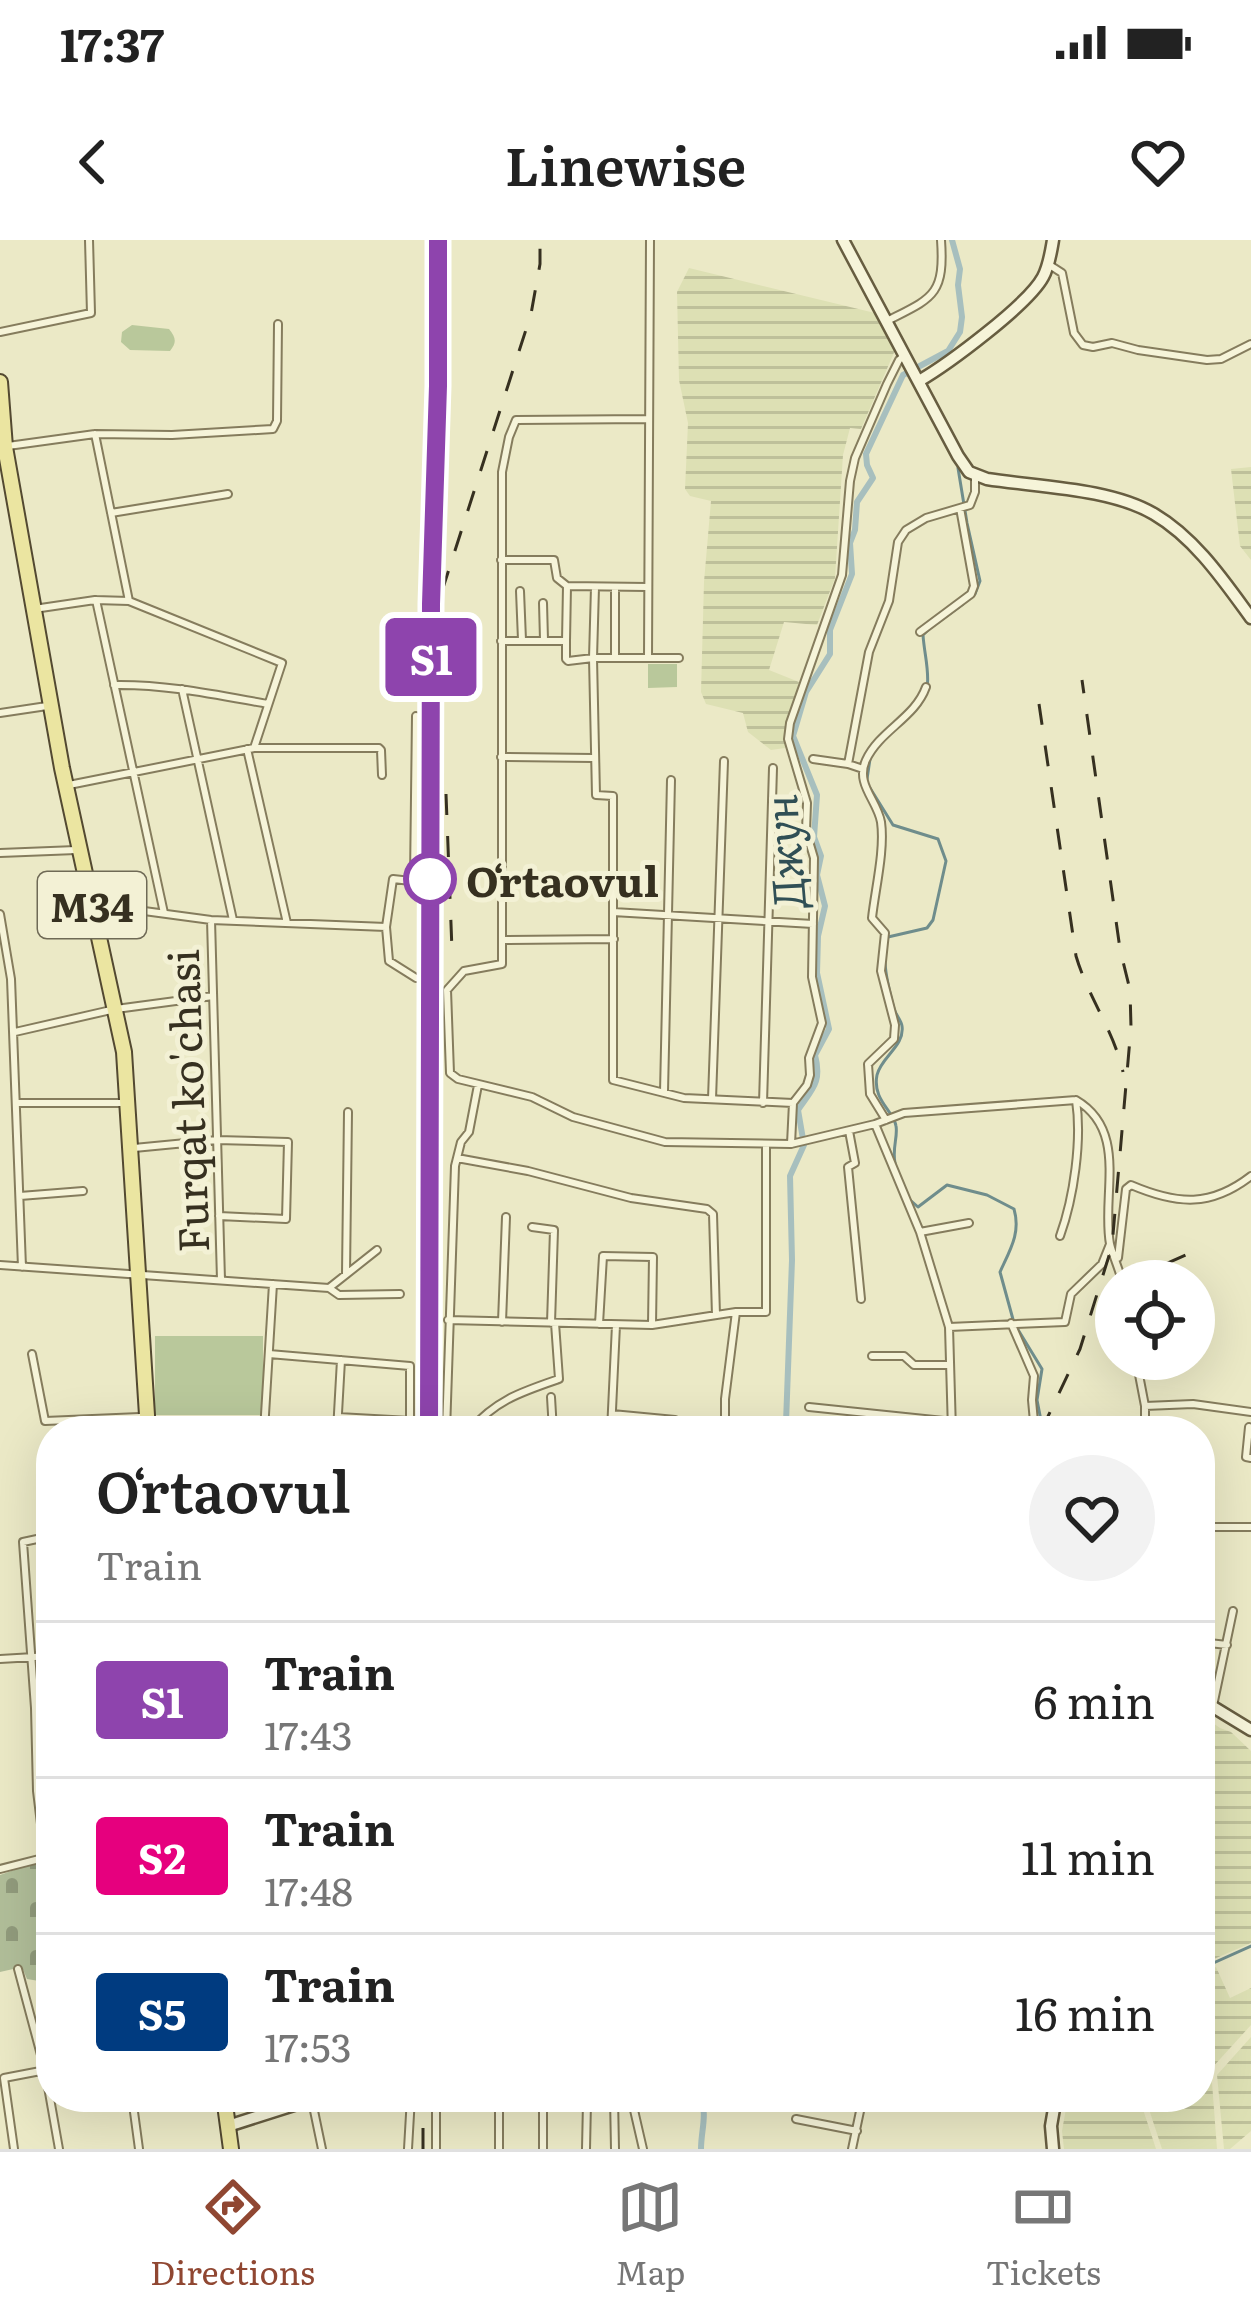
<!DOCTYPE html>
<meta charset="utf-8">
<style>
body{margin:0;font-family:Literata,serif;background:#f2f2f2;color:#222;height:100vh;display:flex;flex-direction:column;font-size:45px;white-space:nowrap}
*{box-sizing:border-box;margin:0}
p{font-size:39px;color:#767676}
.icon{flex:none;width:66px;height:66px;fill:none;stroke:currentColor;stroke-width:2;stroke-linecap:round;stroke-linejoin:round}
.map{position:relative;flex:1;overflow:hidden}
.panel{position:absolute;left:36px;top:1176px;width:1179px;height:696px;display:flex;flex-direction:column;background:#fff;border-radius:48px;box-shadow:0 12px 48px #0002}
.panel>*{flex:none}
.badge{padding:0 24px;border-radius:9px;font-size:42px;line-height:78px}
.controls{position:absolute;left:1095px;top:1020px;display:grid;gap:24px}
.controls a{display:grid;place-items:center;width:120px;height:120px;border-radius:50%;background:#fff;box-shadow:0 12px 48px #0002;font-size:60px}
.map>.badge{position:absolute;translate:-50% -50%;box-shadow:0 0 0 6px #fff}
.round{display:grid;place-items:center;flex:none;width:126px;height:126px;border-radius:63px;background:#f2f2f2}
.overview{display:flex;align-items:center;justify-content:space-between;height:204px;padding:0 60px}
h1{font-size:57px;font-weight:600;line-height:90px}
ul{padding:0;list-style:none}
li{display:flex;align-items:center;gap:36px;height:156px;padding:0 60px;border-top:3px solid #e0e0e0}
li div{flex:1}
li b{display:block;font-size:45px}
li em{font-style:normal}
li .badge{min-width:132px;font-weight:700;text-align:center}
.status{display:flex;justify-content:space-between;align-items:center;height:84px;padding:0 60px;background:#fff;direction:ltr}
.status svg{height:33px;fill:currentColor}
header{display:flex;justify-content:space-between;align-items:center;height:156px;padding:0 60px;background:#fff;font-size:54px;font-weight:600}
.tabs{display:flex;justify-content:space-around;align-items:center;height:168px;border-top:3px solid #e0e0e0;background:#fff;font-size:33px;color:#767676}
.tabs a{display:grid;justify-items:center;gap:6px}
.tabs .selected{color:#904732}
.map>svg:first-child{display:block}
.farmland{fill:url(#farmland-rules)}
.green{fill:#b9c89b}
.cemetery{fill:url(#cemetery-stones)}
.lines{fill:none;stroke-linecap:round;stroke-linejoin:round}
.stream{stroke:#6f8d8c;stroke-width:3}
.canal{stroke:#a7bfbe;stroke-width:6}
.minor-casing{stroke:#857c5d;stroke-width:10}
.secondary-casing{stroke:#675d40;stroke-width:15}
.primary-casing{stroke:#534931;stroke-width:18}
.minor{stroke:#f6f4d9;stroke-width:6}
.secondary{stroke:#f6f4d9;stroke-width:10}
.primary{stroke:#ebe5a1;stroke-width:14}
.rail{stroke:#363020;stroke-width:3;stroke-dasharray:21 21;stroke-linecap:butt}
.line-casing{stroke:#fff;stroke-width:27}
.line{stroke:#8e44ad;stroke-width:18}
.stop-dot{fill:#fff;stroke:#8e44ad;stroke-width:6}
.labels{text-anchor:middle;dominant-baseline:central;stroke-width:10;stroke-linejoin:round;paint-order:stroke}
.shield{fill:#f3f1d5;stroke:#6f6a56;stroke-width:3}
.shield-label{font-size:39px;font-weight:bold;fill:#363020}
.stop-label{font-size:42px;font-weight:bold;fill:#363020;stroke:#f3f1d5;text-anchor:start}
.street-label{font-size:42px;fill:#363020;stroke:#f3f1d5}
.water-label{font-size:45px;font-style:italic;fill:#304f55;stroke:#f3f1d5}
</style>
<div class="status"><b>17:37</b><svg viewBox="0 0 49 12"><path d="M0 12V9h3v3zM5 12V6h3v6zM10 12V3h3v9zM15 12V0h3v12zM26 1h20v11H26zM47 4h2v5h-2z"/></svg></div>
<header><svg class="icon" aria-label="back" viewBox="0 0 24 24"><path d="M15 5l-7 7 7 7"/></svg>Linewise<svg class="icon" aria-label="heart" viewBox="0 0 24 24"><path d="M12 20l-8-8c-3-5 5-10 8-4 3-6 11-1 8 4z"/></svg></header>
<div class="map">
<svg width="1251" height="1909" viewBox="0 0 1251 1909">
<defs>
<pattern id="farmland-rules" width="6" height="5" patternUnits="userSpaceOnUse" patternTransform="scale(3)"><rect width="6" height="5" fill="#dde0b4"/><path d="M0 2.5h6" fill="none" stroke="#bec09a"/></pattern>
<pattern id="cemetery-stones" width="16" height="16" patternUnits="userSpaceOnUse" patternTransform="scale(3)"><rect width="16" height="16" fill="#b1be99"/><path d="M2 7V4a2 2 0 0 1 4 0v3zM10 15v-3a2 2 0 0 1 4 0v3z" fill="#919b7c"/></pattern>
</defs>
<rect width="100%" height="100%" fill="#ebe9c6"/>
<path class="farmland" d="M689 28 875 73 896 108 861 189 850 188 843 215 835 338 817 385 784 382 769 430 799 442 785 493V508L771 510 748 492 743 473 706 464 701 452 704 342 711 261 690 256 685 249 688 183 679 140 677 52Z
M1251 227V320L1240 306 1231 229Z
M1200 1474 1220 1488 1231 1492 1251 1511V1703L1200 1725Z
M1216 1727 1230 1758 1251 1748V1785L1211 1829 1217 1909H1162L1145 1857H1200V1734Z
M1251 1797V1891L1230 1909H1224L1217 1835Z
M1068 1857H1139L1156 1909H1064L1062 1891Z"/>
<path class="green" d="M132 85 169 89C176 98 177 102 170 111L130 110 121 102 122 92Z
M648 424H677V447L648 448Z
M155 1096H263V1175H155Z"/>
<path class="cemetery" d="M51 1617V1743L27 1739 22 1727 0 1732V1635Z"/>
<g class="lines">
<path class="stream" d="M958 228 967 283 980 341 975 354
M937 383 963 364
M913 473C937 450 925 425 923 395L929 389
M867 539 870 519
M870 548 893 585 938 599 946 621 933 680 927 688 888 697 887 701
M885 723C886 738 890 754 894 769 896 775 901 780 902 786 905 806 881 817 877 835 872 860 894 871 896 886 898 897 892 908 895 923
M909 959 918 967 947 945 987 955 1014 969C1021 993 1010 1010 1000 1032L1014 1083 1042 1129 1037 1160 1043 1191
M1200 1729 1251 1706"/>
<path class="canal" d="M788 1191 786 1183 792 1020 790 936 804 905 798 870C813 848 822 842 815 815L829 789 817 733 818 696 825 666 817 635 821 616 814 597 817 555 793 496 806 452 830 414V390L852 334 850 303 855 290 857 262 873 238 867 225 866 214 903 135 948 111 960 92 962 77 958 45 960 29 952 0
M700 1857C708 1874 701 1890 701 1909"/>
<defs>
<path id="minor" d="M1048 24 1062 33 1074 93 1083 105 1093 107 1112 103 1138 110 1207 120 1221 119 1251 104
M887 81C932 58 945 56 941 0
M0 92 91 73 89 0
M648 179 516 180 509 197 502 232V724L464 731 447 750 450 833 458 839 532 857 573 877 665 902 791 904 875 884 904 873 1076 860C1129 891 1101 956 1110 1004 1113 1016 1119 1029 1122 1041
M95 194 129 361
M8 206 95 194 172 195 273 189 277 181 278 84
M111 273 228 254
M501 320H554L557 338 567 346 566 401
M567 346 647 347
M595 347 593 418 596 555 613 556V840L684 858 793 863
M520 351 522 400
M96 360 164 673
M543 363 544 400
M34 369 95 360 129 361 282 423 254 508
M920 392 971 354 974 346 960 268
M501 401H566V419L568 421 593 418H679
M615 416V348
M648 418 650 0
M114 445C166 444 217 455 268 464
M182 449 233 680
M0 473 47 466
M247 509 287 683
M501 517 593 518
M813 519 848 524
M863 529 848 524 869 412 889 361 898 302 906 290 926 278 970 265 975 252V237
M69 545 254 508H379L381 510 382 535
M0 613 76 610
M92 667 107 666 211 680 386 687
M613 672 813 684
M0 674 11 739 22 1027
M211 680 221 1040
M503 700 614 699
M416 738 389 721 386 687 393 639 411 641 414 638 416 476
M116 769 213 756
M15 792 111 770
M664 852 671 540
M712 859 724 521
M17 863H123
M763 863 773 528
M886 880 870 854 868 824 894 799 895 785 881 731 885 693 872 678C875 650 885 610 881 582 877 560 855 544 866 520 880 490 915 478 926 447
M875 884 920 992 949 1087 952 1191
M849 891 855 923 848 927 861 1059
M791 904 793 863 807 845 810 835 809 818 822 783 812 737 814 618 806 591 807 563 788 499 790 483 842 335 850 241 855 218 887 144 899 120 904 116
M134 908 217 900 288 902 286 979 219 976
M457 918 528 931 631 958 707 969 713 974 716 1075
M20 956 83 951
M532 987 554 990 551 1083
M920 992 969 983
M1060 996C1074 957 1082 900 1076 860
M1118 1018 1126 949 1131 945C1178 965 1211 967 1251 936
M0 1025 329 1048 339 1055 400 1054
M346 1034 348 872
M329 1048 377 1010
M448 1080 652 1085 736 1072H766V905
M502 1082 506 977
M599 1084 603 1016 653 1017 652 1085
M949 1087 1065 1082 1071 1054 1102 1024 1110 1004
M32 1114 45 1181 140 1177
M269 1114 410 1126V1191
M872 1116H904L914 1125H949
M1136 1119 1145 1166V1191
M551 1157 553 1191
M1145 1166 1193 1164 1251 1172
M809 1167 992 1186 1034 1182 1032 1160 1034 1136 1011 1083
M612 1174 675 1180
M338 1177 410 1181
M1249 1187 1246 1217 1251 1218
M264 1191 273 1044
M337 1191 341 1120
M446 1191 455 926 461 902 469 892 478 845
M469 1191C496 1160 521 1152 559 1139L555 1083
M611 1191 616 1085
M725 1191V1159L736 1072
M1117 1191 1143 1187
M1200 1287H1251
M1200 1402 1227 1405
M0 1419 51 1416
M1213 1466 1233 1371
M38 1550 51 1535
M45 1617 37 1551 35 1468 23 1302 51 1296
M0 1629 51 1616
M18 1729 45 1830 59 1909
M4 1838 14 1909
M4 1838 51 1829
M132 1857 139 1909
M614 1857 615 1909
M631 1857 643 1909
M312 1861 322 1909
M499 1863 614 1862
M796 1879 857 1891
M408 1909 411 1857
M436 1909V1857
M499 1909V1857
M543 1909V1863
M586 1909 587 1862
M852 1909 863 1857"/>
<path id="secondary" d="M843 0 958 216 969 232 987 239C1038 247 1110 248 1154 274 1195 298 1224 341 1251 378
M919 141C948 124 1028 65 1043 37 1049 26 1051 12 1053 0
M1200 1459 1251 1490
M228 1886 319 1857
M1053 1909 1051 1886 1056 1857"/>
<path id="primary" d="M0 142 5 207 62 528 124 812 148 1191
M224 1857 231 1909"/>
</defs>
<use href="#minor" class="minor-casing"/>
<use href="#secondary" class="secondary-casing"/>
<use href="#primary" class="primary-casing"/>
<use href="#minor" class="minor"/>
<use href="#secondary" class="secondary"/>
<use href="#primary" class="primary"/>
<path class="rail" d="M442 351 531 74 540 24V0
M1039 464 1076 716C1088 757 1114 791 1123 832
M446 554 452 710
M1128 1041 1190 1013
M429 1191 431 364 438 146V0
M1041 1191 1080 1109 1112 1006 1131 787 1130 750 1120 709 1082 440
M423 1909V1857"/>
</g>
<g class="lines">
<defs>
<path id="line" d="M429 1191 431 364 438 146V0"/>
</defs>
<use href="#line" class="line-casing"/>
<use href="#line" class="line"/>
</g>
<circle class="stop-dot" cx="430" cy="639" r="24"/>
<g class="labels">
<rect class="shield" x="38" y="632" width="108" height="66" rx="9"/>
<g class="shield-label">
<text x="92" y="665">M34</text>
</g>
<g class="stop-label">
<text x="466" y="639">Oʻrtaovul</text>
</g>
<g class="street-label">
<text transform="translate(186 861) rotate(-92)">Furqat ko'chasi</text>
</g>
<g class="water-label">
<text transform="translate(782 613) rotate(-95)">Джун</text>
</g>
</g>
</svg>
<div class="controls">
<a><svg class="icon" aria-label="locate" viewBox="0 0 24 24"><circle cx="12" cy="12" r="6"/><path d="M12 2v4M12 18v4M2 12h4M18 12h4"/></svg></a>
</div>
<b class="badge" style="left:431px;top:417px;background:#8e44ad;color:#fff">S1</b>
<section class="panel">
<div class="overview"><div><h1>Oʻrtaovul</h1><p>Train</p></div><a class="round"><svg class="icon" aria-label="heart" viewBox="0 0 24 24"><path d="M12 20l-8-8c-3-5 5-10 8-4 3-6 11-1 8 4z"/></svg></a></div>
<ul>
<li><span class="badge" style="background:#8e44ad;color:#fff">S1</span><div><b>Train</b><p>17:43</p></div><em>6 min</em></li>
<li><span class="badge" style="background:#e6007e;color:#fff">S2</span><div><b>Train</b><p>17:48</p></div><em>11 min</em></li>
<li><span class="badge" style="background:#003b80;color:#fff">S5</span><div><b>Train</b><p>17:53</p></div><em>16 min</em></li>
</ul>
</section>
</div>
<nav class="tabs">
<a class="selected"><svg class="icon" aria-label="directions" viewBox="0 0 24 24"><path d="M12 3l9 9-9 9-9-9zM9 14v-3h6M13 9l2 2-2 2"/></svg>Directions</a>
<a><svg class="icon" aria-label="map" viewBox="0 0 24 24"><path d="M3 6l6-2 6 2 6-2v14l-6 2-6-2-6 2zM9 4v14M15 6v14"/></svg>Map</a>
<a><svg class="icon" aria-label="tickets" viewBox="0 0 24 24"><path d="M3 7h18v10H3zM15 7v10"/></svg>Tickets</a>
</nav>
